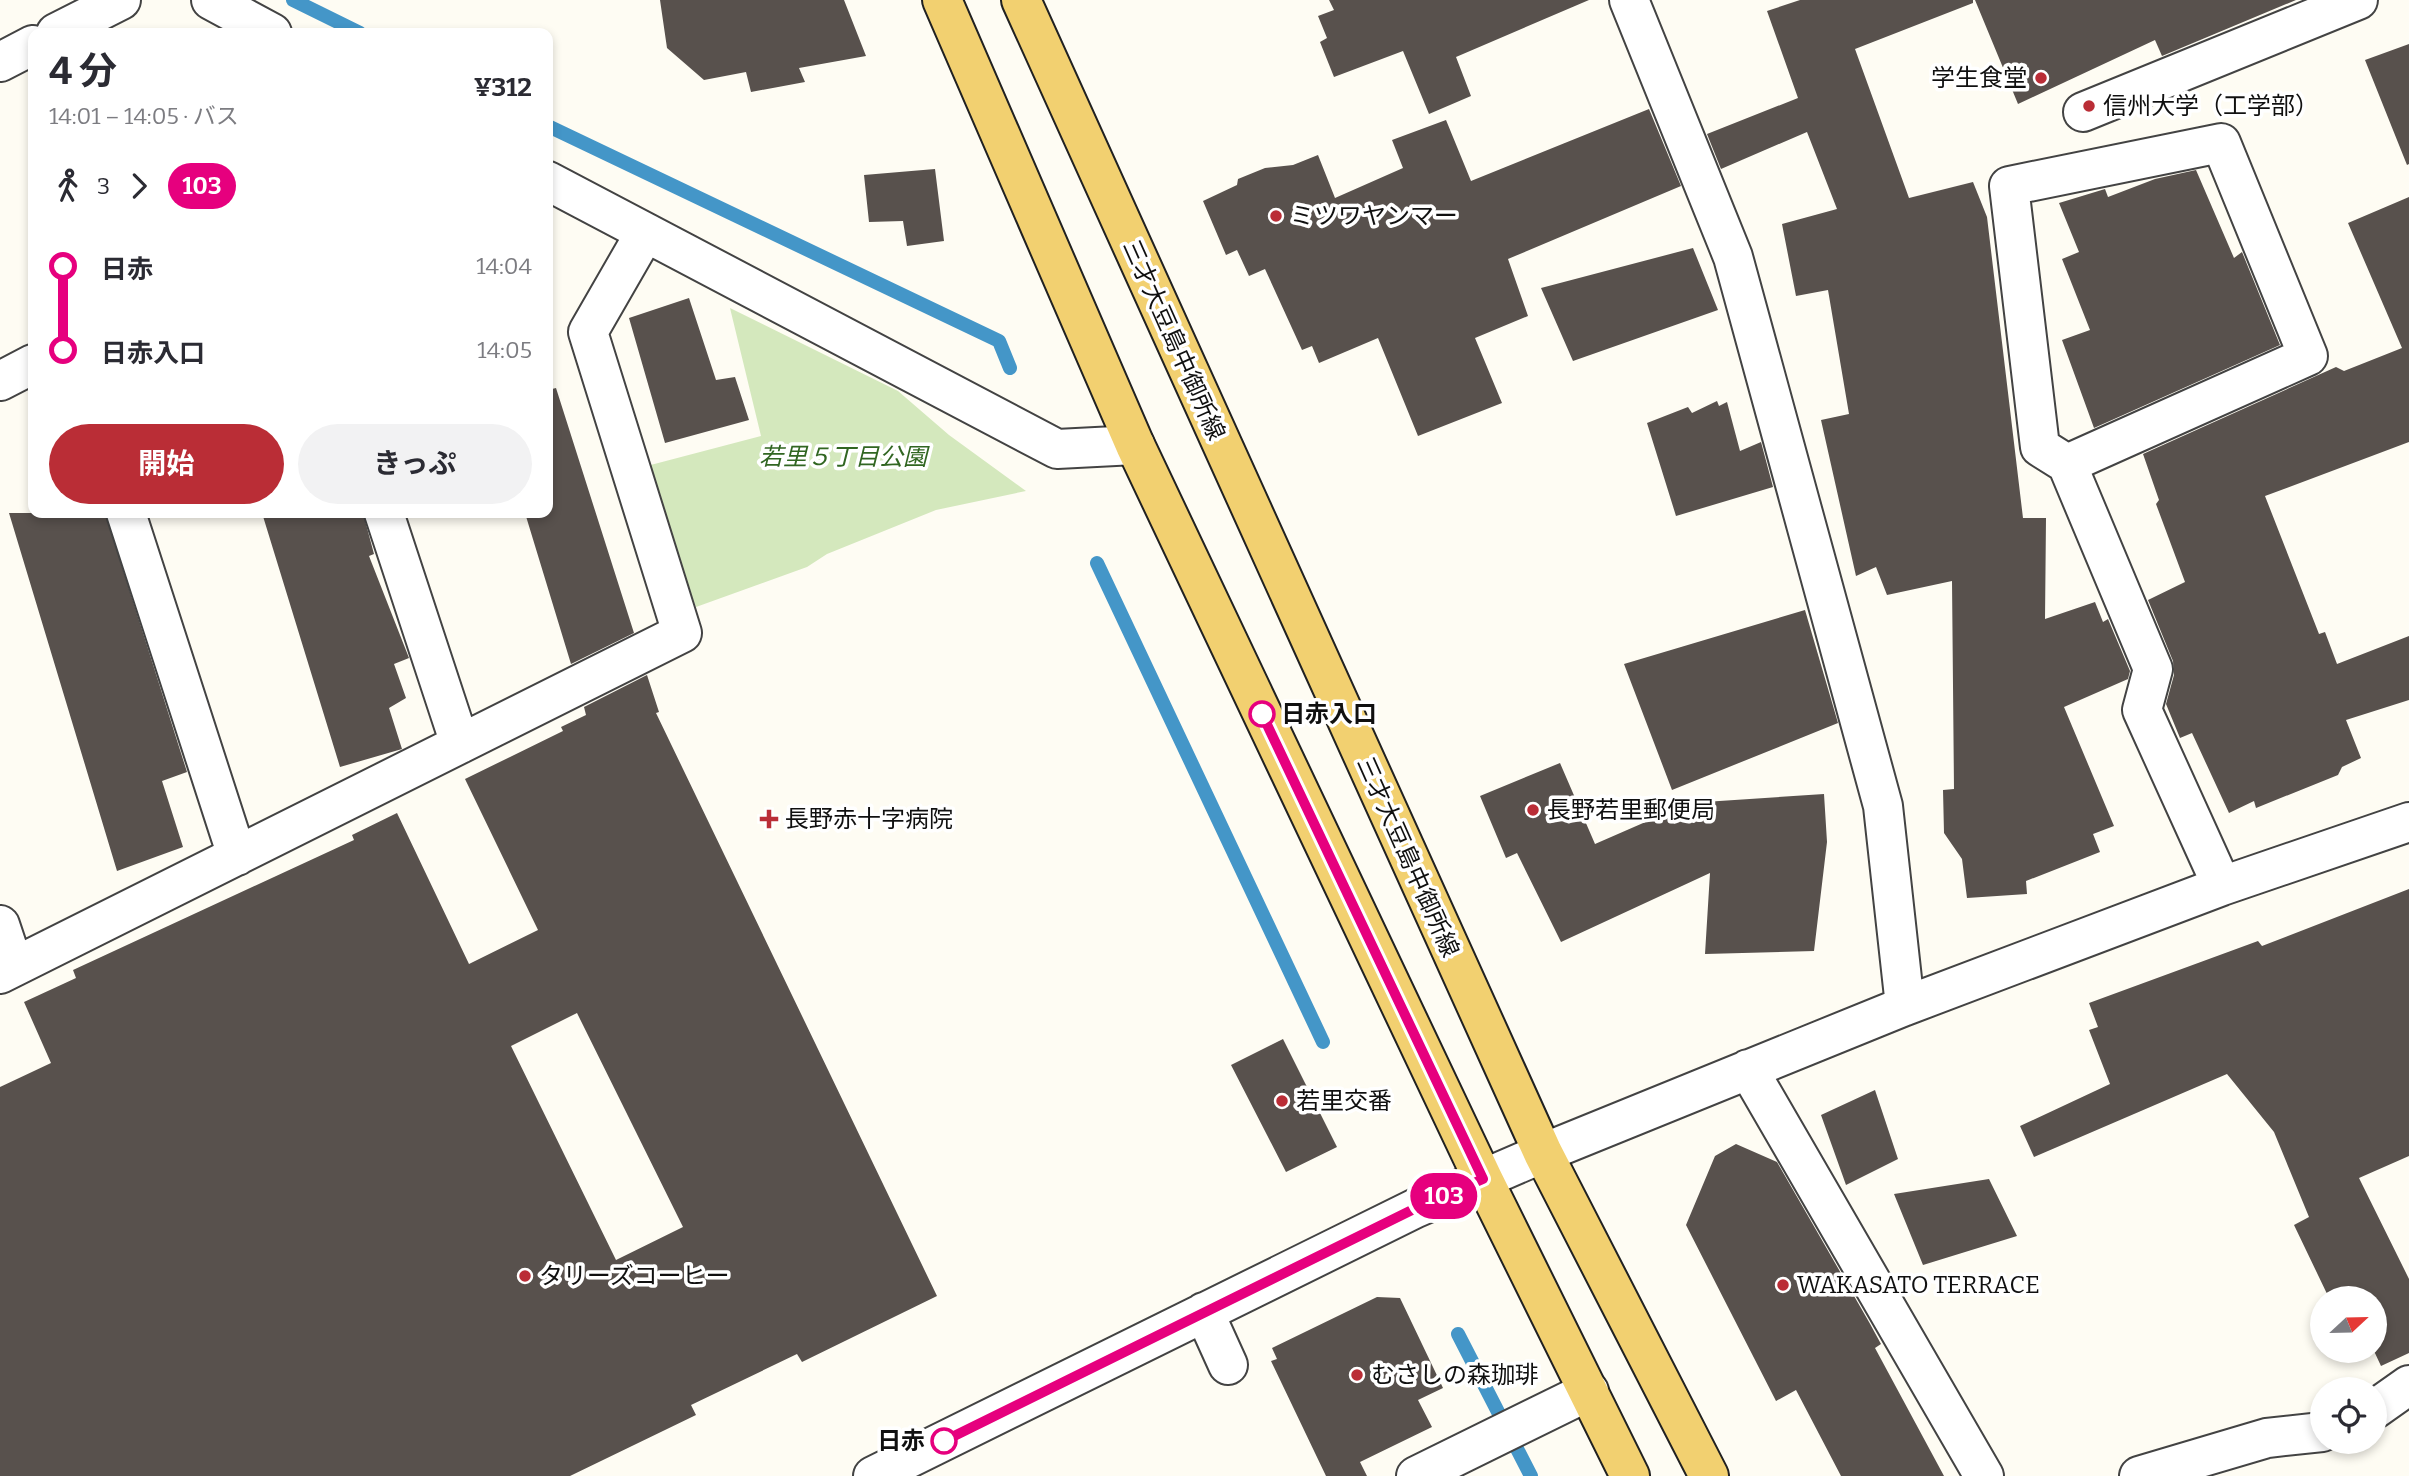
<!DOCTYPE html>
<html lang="ja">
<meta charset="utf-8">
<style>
body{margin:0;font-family:Bitter,"Noto Sans JP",serif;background:#f2f2f3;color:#2b2b33;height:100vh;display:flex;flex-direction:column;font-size:26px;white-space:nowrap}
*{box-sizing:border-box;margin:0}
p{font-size:23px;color:#7c7c81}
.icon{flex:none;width:38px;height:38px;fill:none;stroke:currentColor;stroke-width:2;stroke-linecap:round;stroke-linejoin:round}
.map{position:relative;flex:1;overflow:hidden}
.panel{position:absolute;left:28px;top:28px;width:525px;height:490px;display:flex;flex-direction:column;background:#fff;border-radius:14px;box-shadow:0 4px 10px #0003}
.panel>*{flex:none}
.badge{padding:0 14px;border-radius:23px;font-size:24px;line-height:46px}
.needle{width:46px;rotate:68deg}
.buttons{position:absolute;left:2310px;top:1286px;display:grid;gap:14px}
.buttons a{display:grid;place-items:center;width:77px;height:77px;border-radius:50%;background:#fff;box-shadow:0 4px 10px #0003;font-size:35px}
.map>.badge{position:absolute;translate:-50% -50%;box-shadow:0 0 0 4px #fff}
.legs{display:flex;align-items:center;gap:10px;height:77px;padding:0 21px;font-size:23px}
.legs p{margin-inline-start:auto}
.head{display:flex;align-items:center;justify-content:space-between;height:119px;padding:0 21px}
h1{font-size:38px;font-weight:700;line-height:52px}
.action{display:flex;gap:14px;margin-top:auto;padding:14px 21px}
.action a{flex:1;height:80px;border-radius:42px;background:#ba2d36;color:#fff;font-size:28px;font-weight:700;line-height:80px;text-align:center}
.action a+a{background:#f2f2f3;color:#2b2b33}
ul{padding:0 21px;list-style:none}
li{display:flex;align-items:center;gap:24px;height:84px;font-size:26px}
li i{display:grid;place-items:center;width:10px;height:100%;margin:0 9px;background:currentColor}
li i::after{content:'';width:18px;height:18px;margin:-9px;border:5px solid;border-radius:50%;background:#fff}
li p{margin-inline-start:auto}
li:first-child i{background:linear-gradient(#0000 50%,currentColor 0)}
li:last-child i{background:linear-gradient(currentColor 50%,#0000 0)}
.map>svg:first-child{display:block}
.green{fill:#d4e8bd}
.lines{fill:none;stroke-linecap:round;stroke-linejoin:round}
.stream{stroke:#4496c8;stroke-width:14}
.building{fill:#58514d;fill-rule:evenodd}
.minor-casing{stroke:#434343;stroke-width:42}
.major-casing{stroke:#212121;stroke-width:42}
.minor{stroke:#fff;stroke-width:38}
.major{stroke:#f2d070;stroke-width:38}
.line-1-casing{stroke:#fff;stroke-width:16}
.line-1{stroke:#e6007e;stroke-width:10}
.poi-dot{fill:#ba2d36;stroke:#fff;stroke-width:2.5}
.stop-1-dot{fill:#fff;stroke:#e6007e;stroke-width:3.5}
.labels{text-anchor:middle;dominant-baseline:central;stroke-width:7;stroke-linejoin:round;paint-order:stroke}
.poi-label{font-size:24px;fill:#101010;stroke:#fff;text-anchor:start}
.street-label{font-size:24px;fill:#101010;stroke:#fff}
.park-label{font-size:24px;font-style:italic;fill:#316622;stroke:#fff}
.stop-label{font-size:24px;font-weight:bold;fill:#101010;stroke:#fff;text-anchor:start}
</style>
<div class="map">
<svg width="2409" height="1476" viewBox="0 0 2409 1476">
<rect width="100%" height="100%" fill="#fefcf3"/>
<path class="green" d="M730 308 898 391 949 435 1026 491 936 510 827 554 807 567 696 607 643 467 761 436Z"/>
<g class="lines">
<path class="stream" d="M293 0 360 33
M548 126 999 341 1010 368
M1097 563 1323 1042
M1458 1334 1531 1476"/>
</g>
<path class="building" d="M660 0H844L866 56 799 68 805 82 751 92 746 72 704 80 667 48Z
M1329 0H1589L1456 57 1471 96 1429 114 1403 51 1334 77 1320 42 1327 38 1318 16 1334 10Z
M1800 0H1973V3L1855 49 1909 198 1973 182 1987 217 2023 518H2046L2045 619 2095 602 2103 622 2108 619 2130 671 2128 679 2064 707 2114 826 2093 834 2100 852 2026 881 2027 894 1967 898 1962 859 1944 833 1943 790 1954 789 1952 581 1887 595 1876 567 1856 576 1821 420 1849 414 1828 290 1796 296 1782 224 1837 209 1807 132 1721 169 1707 134 1798 98 1767 11Z
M1975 0H2296L2162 56 2155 40 2018 104Z
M2409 44V164L2407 165 2365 60Z
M1649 109 1681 186 1508 259 1528 316 1475 338 1502 403 1418 436 1378 338 1319 363 1312 346 1302 350 1265 269 1249 276 1237 250 1226 255 1203 201 1237 185 1238 179 1265 168 1293 165 1318 155 1335 198 1403 168 1392 140 1446 120 1471 181Z
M935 169 944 241 907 246 903 221 869 222 864 175Z
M2196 170 2234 258 2242 252 2280 345 2094 428 2062 340 2090 330 2062 259 2079 252 2059 203 2105 189 2108 197 2155 179Z
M2409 197V442L2265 496 2319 634 2325 632 2337 664 2409 636V700L2346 720 2361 758 2342 767 2338 775 2256 808 2254 801 2229 813 2192 733 2180 738 2166 704 2174 675 2173 661 2148 600 2185 582 2156 504 2159 500 2143 454 2336 367 2344 371 2402 348 2348 223Z
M1693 248 1718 310 1573 361 1541 288Z
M689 298 716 380 735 377 749 420 665 443 629 318Z
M556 388 634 633 571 664 525 513H548V390Z
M1717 401 1719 406 1727 402 1740 451 1761 442 1773 487 1676 516 1647 423 1688 407 1692 413Z
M9 513H105L187 772 162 781 183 847 117 871Z
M262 513H363L374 554 369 556 409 658 394 664 406 698 389 708 402 749 340 767Z
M1805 610 1838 723 1672 790 1624 664Z
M647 675 659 712 656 713 937 1296 802 1362 797 1354 691 1405 696 1415 570 1476H0V1087L51 1063 24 1002 76 978 73 970 354 840 352 835 397 813 469 964 538 930 465 779 563 731 561 727 586 715 584 707ZM577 1013 683 1227 616 1260 511 1046Z
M1560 763 1595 844 1689 803 1824 794 1827 842 1814 951 1705 954 1710 873 1561 942 1517 853 1506 858 1480 796Z
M2409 889V1156L2359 1178 2409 1279V1353L2381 1366 2374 1351 2375 1298H2348L2346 1294 2329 1298 2294 1225 2309 1217 2274 1132 2227 1074 2034 1157 2020 1126 2110 1084 2089 1030 2098 1027 2089 1003 2258 941 2262 946Z
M1283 1039 1337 1147 1286 1172 1231 1065Z
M1875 1090 1898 1159 1846 1185 1821 1115Z
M1736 1144 1777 1162 1869 1322 1881 1344 1875 1348 1944 1476H1841L1796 1390 1776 1401 1686 1225 1715 1156Z
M1989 1179 2017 1236 1923 1265 1894 1194Z
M1377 1297 1400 1298 1443 1388 1418 1400 1432 1427 1360 1462 1367 1476H1326L1271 1361 1277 1359 1272 1348Z"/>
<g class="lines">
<defs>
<path id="minor" d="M211 0 272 33
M1629 0 1733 257 1883 806 1905 1006
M56 33 121 0
M0 62 33 45
M2083 112 2358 0
M548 181 1057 449 1135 445
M0 381 33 364
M2067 464 2308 356 2221 143 2009 186 2040 447 2067 464 2153 669 2142 710 2222 886
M126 513 237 856
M384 513 460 744
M0 925 14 967
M0 974 682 633 588 332 645 233
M1748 1069 1984 1476
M1204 1312 1228 1365
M2375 1409 2409 1385
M873 1476 1416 1208 1543 1153 1905 1006 2222 886 2409 822
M1416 1476 1589 1391
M2139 1476 2267 1438 2322 1432"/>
<path id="major" d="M942 0 1135 445 1483 1179 1630 1476
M1021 0 1543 1153 1709 1476"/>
</defs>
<use href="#minor" class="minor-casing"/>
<use href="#major" class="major-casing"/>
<use href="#minor" class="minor"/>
<use href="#major" class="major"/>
</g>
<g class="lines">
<defs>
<path id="line-1" d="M944 1441 1416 1208 1483 1179 1262 714"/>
</defs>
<use href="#line-1" class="line-1-casing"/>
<use href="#line-1" class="line-1"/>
</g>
<g class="poi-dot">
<circle cx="2041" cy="78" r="7"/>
<circle cx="2089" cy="106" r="7"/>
<circle cx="1276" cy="216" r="7"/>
<circle cx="1533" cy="810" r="7"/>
<path d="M765.5 808.5h7v7h7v7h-7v7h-7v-7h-7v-7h7z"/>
<circle cx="1282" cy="1101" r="7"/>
<circle cx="525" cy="1276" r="7"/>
<circle cx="1783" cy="1285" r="7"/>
<circle cx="1357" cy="1375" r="7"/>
</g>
<g class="stop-1-dot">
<circle cx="1262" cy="714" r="12"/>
<circle cx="944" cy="1441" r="12"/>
</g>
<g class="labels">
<g class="poi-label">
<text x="2027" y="78" text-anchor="end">学生食堂</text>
<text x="2103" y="106">信州大学（工学部）</text>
<text x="1290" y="216">ミツワヤンマー</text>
<text x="1547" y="810">長野若里郵便局</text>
<text x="785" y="819">長野赤十字病院</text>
<text x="1296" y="1101">若里交番</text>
<text x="539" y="1276">タリーズコーヒー</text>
<text x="1797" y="1285">WAKASATO TERRACE</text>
<text x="1371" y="1375">むさしの森珈琲</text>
</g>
<g class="street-label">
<text transform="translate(1174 340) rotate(66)">三才大豆島中御所線</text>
<text transform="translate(1408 857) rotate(66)">三才大豆島中御所線</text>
</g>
<g class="park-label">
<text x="843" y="457">若里５丁目公園</text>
</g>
<g class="stop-label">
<text x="1281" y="714">日赤入口</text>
<text x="925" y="1441" text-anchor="end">日赤</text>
</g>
</g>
</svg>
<div class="buttons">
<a><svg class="needle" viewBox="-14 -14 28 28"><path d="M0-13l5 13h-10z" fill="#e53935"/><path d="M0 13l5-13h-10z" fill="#7c7c81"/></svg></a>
<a><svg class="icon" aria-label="locate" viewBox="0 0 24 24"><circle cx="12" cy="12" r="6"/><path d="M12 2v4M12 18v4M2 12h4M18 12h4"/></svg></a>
</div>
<b class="badge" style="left:1444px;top:1196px;background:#e6007e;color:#fff">103</b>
<section class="panel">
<div class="head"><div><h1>4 分</h1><p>14:01 – 14:05 · バス</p></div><b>¥312</b></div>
<div class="legs"><svg class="icon" aria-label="walk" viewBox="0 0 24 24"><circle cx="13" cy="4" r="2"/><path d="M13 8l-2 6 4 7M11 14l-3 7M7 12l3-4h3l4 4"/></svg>3<svg class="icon" aria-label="forward" viewBox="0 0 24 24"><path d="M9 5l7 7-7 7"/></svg><b class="badge" style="background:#e6007e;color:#fff">103</b></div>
<ul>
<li><i style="color:#e6007e"></i><b>日赤</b><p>14:04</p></li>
<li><i style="color:#e6007e"></i><b>日赤入口</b><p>14:05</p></li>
</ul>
<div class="action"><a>開始</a><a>きっぷ</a></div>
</section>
</div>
